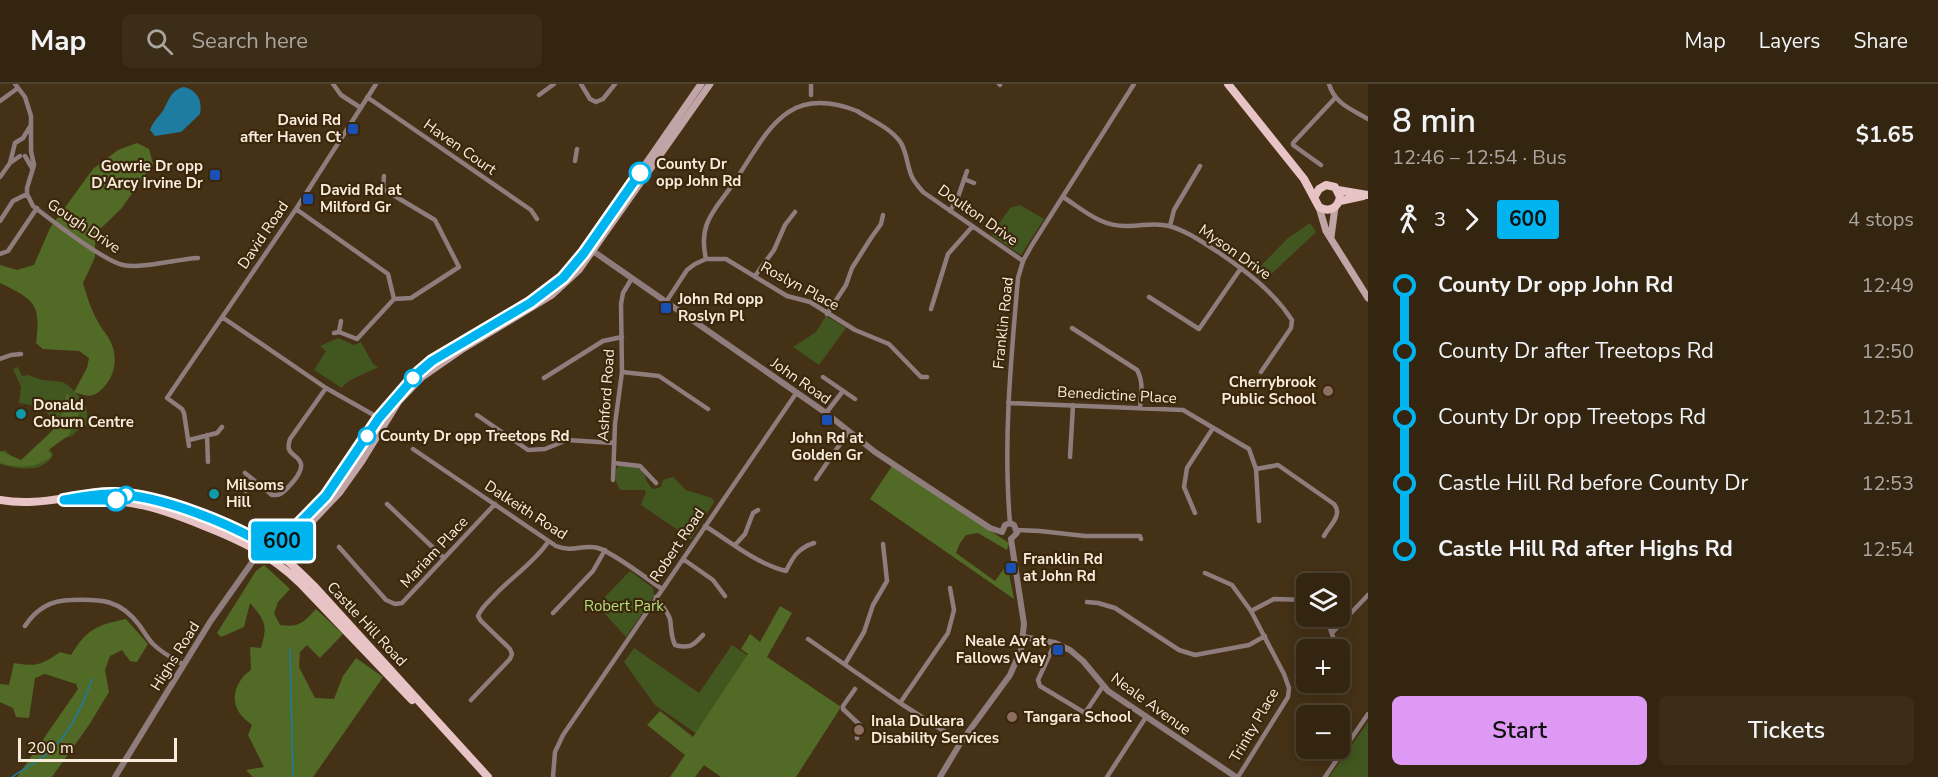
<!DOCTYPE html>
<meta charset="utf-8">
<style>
body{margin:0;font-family:"Nunito Sans",sans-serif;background:#3c2d19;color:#f1f3f6;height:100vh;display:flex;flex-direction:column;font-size:22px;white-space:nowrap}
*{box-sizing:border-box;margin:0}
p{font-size:20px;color:#a9a59f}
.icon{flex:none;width:33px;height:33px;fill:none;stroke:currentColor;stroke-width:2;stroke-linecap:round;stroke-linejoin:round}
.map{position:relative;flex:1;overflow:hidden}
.drawer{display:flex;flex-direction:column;background:#342510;width:570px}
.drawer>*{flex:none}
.badge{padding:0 12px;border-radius:4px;font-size:21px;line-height:39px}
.buttons{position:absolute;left:1296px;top:489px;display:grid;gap:12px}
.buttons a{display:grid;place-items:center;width:54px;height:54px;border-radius:9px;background:#342510;box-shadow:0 3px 15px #0003,0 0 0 2px #4e4230;font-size:30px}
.scale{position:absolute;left:18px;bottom:15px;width:159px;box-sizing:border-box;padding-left:6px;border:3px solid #f9ecdc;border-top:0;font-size:16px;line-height:21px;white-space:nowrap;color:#f9ecdc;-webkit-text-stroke:4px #3a270c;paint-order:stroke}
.map>.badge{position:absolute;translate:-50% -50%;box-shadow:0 0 0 3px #fff}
.legs{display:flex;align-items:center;gap:9px;height:66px;padding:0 24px;font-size:20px}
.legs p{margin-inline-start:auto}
.headline{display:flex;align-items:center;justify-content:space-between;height:102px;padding:0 24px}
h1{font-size:33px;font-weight:600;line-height:45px}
.button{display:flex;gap:12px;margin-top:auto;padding:12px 24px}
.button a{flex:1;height:69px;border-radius:9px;background:#dd99f3;color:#111;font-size:24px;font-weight:600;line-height:69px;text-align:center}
.button a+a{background:#3c2d19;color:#f1f3f6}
ul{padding:0 24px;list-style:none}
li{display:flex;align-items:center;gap:21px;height:66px;font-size:22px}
li i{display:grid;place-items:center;width:9px;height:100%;margin:0 8px;background:currentColor}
li i::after{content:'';width:15px;height:15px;margin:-8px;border:4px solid;border-radius:50%;background:#342510}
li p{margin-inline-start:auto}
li:first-child i{background:linear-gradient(#0000 50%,currentColor 0)}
li:last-child i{background:linear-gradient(currentColor 50%,#0000 0)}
header{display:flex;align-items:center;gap:36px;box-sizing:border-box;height:84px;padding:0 30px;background:#342510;border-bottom:2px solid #4e4230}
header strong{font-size:28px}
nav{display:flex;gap:33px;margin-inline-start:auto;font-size:21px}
.search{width:420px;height:54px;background:#3c2d19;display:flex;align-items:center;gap:15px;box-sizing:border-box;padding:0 21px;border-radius:9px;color:#a9a59f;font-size:22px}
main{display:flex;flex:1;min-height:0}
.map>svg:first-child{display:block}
.green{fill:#42571f}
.forest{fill:#516b27}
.water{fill:#1d7c9f}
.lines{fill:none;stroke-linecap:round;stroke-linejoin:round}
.stream{stroke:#1d7c9f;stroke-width:1.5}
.minor{stroke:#8f7c7d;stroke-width:4.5}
.tertiary{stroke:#8f7c7d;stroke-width:6}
.secondary{stroke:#c1a4a6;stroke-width:7}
.primary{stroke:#e8c3c5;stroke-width:8}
.line-1-casing{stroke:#fff;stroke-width:14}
.line-1{stroke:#00b5ef;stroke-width:9}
.transit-dot{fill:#1a4fb4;stroke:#3a270c;stroke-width:2}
.stop-1-dot{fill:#fff;stroke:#00b5ef;stroke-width:3}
.education-dot{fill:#8d6e63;stroke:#3a270c;stroke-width:2}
.culture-dot{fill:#0f9aa8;stroke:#3a270c;stroke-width:2}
.labels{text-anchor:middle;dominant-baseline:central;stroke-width:4.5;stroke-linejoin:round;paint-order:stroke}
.poi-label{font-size:15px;font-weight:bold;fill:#f9ecdc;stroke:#3a270c;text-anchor:start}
.street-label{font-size:15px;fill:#f9ecdc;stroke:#3a270c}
.stop-label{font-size:15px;font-weight:bold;fill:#f9ecdc;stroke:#3a270c;text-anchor:start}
.park-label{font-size:15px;fill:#b8df80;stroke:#3a270c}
</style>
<header>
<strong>Map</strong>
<div class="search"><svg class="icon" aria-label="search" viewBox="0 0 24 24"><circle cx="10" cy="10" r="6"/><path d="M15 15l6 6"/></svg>Search here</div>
<nav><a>Map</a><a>Layers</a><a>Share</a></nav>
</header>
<main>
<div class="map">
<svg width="1368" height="693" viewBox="0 0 1368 693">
<rect width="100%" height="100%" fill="#453116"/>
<path class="green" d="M1020 121 1044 135 1021 171 991 151 1010 124Z
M1310 139 1316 148 1264 197 1254 189 1288 154Z
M826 232 846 244 819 281 793 263 816 248Z
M338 254 354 261 361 258 373 280 378 283C368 289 347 295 342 304L314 286 326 267 320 262Z
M18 283 22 292 28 291 42 296 63 298 70 303 83 316 86 323 89 342 83 341 72 352 65 354 50 365 53 371C43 390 17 385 0 380V368L5 366 11 372 23 377 57 347C45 321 45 324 19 319L21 303 13 285Z
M626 381C653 386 639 392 653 405L661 403 663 396 673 393 686 406 712 414 714 418 691 455 641 421 646 408 644 406H620L616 398V385L619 382Z
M630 487 653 504 654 512 626 553 597 521Z
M732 561 750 573 697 650 655 621 624 578 634 564 699 609Z
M1368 638V693H1329Z"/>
<path class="forest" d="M137 59 149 65 153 80 121 125 99 146 95 160V173L83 199C87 213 91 225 98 238 101 244 105 248 108 253 119 270 116 291 103 304 93 315 86 312 74 308L87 284 89 274 79 267 43 265 36 259C41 220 35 216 0 199V181L17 186 34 181 50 144 93 85 118 66Z
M66 309 82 322 86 329H79L69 351 48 366 52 372C35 385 19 384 0 379V367L21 376 52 347 65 325Z
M892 382 1009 459 1007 466 978 449 966 451 960 459 956 469 995 497 1005 483 1009 490 1014 515 870 415Z
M264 481 290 505 278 518 274 529 280 541C299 544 304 538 316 525L343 550 320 574 307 561 300 568 299 583 315 614 334 615 343 592 356 574 383 593 313 693H253L246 686 264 683 248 651 252 641C249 638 244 635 241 631 228 616 237 595 251 586L250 563 261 564C268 540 265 537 250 519L244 543 221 553 217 549 256 487Z
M780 522 792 529 767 573 841 623 796 693H721L704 681 695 693H670L685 671 647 641 660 627 693 653 748 570 741 565 750 550 760 558Z
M126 535 148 560 137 578 130 577 122 566 110 572 105 586 109 608 89 641 52 693H17L78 605 76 600 45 590 35 594 29 634 16 633 13 624 0 618V600L9 601 14 579C36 583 42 581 60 568L71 571C87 545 97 541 126 535Z"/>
<path class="water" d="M184 3C197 6 203 17 200 30L181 48 155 52 150 46C153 37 160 32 164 25 169 15 172 5 184 3Z"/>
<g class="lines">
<path class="stream" d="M290 565 293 693
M12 693C24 685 37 678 48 669 69 651 83 621 92 595"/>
<path class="minor" d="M15 0 25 13 31 32V67L34 81 27 104V110L33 122C51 136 104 177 123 181 141 185 178 175 198 174
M333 0 341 11 361 24
M581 0 590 15 596 18 603 15 615 0
M999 0 1000 1
M1329 0C1335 20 1351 25 1368 35
M539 11 554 0
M811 11V0
M367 13 531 126 537 135
M0 17 18 4
M23 54 31 41
M25 72 32 84
M575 77 577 65
M10 79 15 59 23 54
M1321 81 1293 61V59L1335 14
M0 93 10 79 20 72
M964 95 974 99
M372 109 383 105 384 92
M1063 113C1085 127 1101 143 1128 142 1143 142 1155 138 1169 142 1187 147 1202 158 1218 168 1246 187 1273 207 1292 236L1291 244 1261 288
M296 125 388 190 394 215 411 214 459 183 435 136 383 105
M950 127 958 113 967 87
M0 137 13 117 27 110
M1170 142 1174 126 1200 82
M0 170 8 167 37 124
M706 175C697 136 718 124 737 94 769 45 788 0 857 27 871 36 891 44 901 59 907 69 907 82 912 93 915 99 919 103 923 108L1023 177
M755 192 774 166 785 141 795 128
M1149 213 1199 245 1241 184
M666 218 687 186 695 180 706 175H726L787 212 810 218 855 246 889 260 921 293H927
M931 225 948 170 972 143
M827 230 846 201 852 184 871 154 881 140 883 131
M222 233 326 304 379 334 385 333 390 329
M1072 244 1137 286C1144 298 1141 311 1140 324
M339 248 357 255 394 215
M334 249 339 248 341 237
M0 275 11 271 21 270
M622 288 659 292 708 325
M823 293 855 315
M544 294 603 257 622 253
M1008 319 1183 326 1249 365 1256 385 1259 437
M826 329 843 307
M477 331 528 366 545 365 567 356 614 359
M207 351 208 378
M189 356 217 349 222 343
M189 362 184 329 182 325 167 314 296 125 376 0
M413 365 556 462C573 469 583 460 598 464 614 469 646 494 662 505
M1070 373 1073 321
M614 379 640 382 656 399
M1256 385 1278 381 1334 420C1343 431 1330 441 1324 452
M245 389 272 411C276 411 278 412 282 409 288 404 303 389 301 380 298 369 284 372 290 355L326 304
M816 395 849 347
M613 396 615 340 622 288 621 220 623 209 632 194
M246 407 253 396
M387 420 444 474
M1195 429 1184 403 1187 384 1213 344
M1010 439C1003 357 1011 276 1018 194L1023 177 1032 161 1134 0
M705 442C731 458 755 479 786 487 793 473 798 464 814 459
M1017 446 1040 447 1085 452H1140L1141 455
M735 461 745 450 753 429 758 426
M339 463 386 516 395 520 402 519 495 420
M683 475 713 496 725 512
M1205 489 1232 501 1251 527 1284 590 1289 604 1288 613 1238 693
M656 513C661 520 667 527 670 535 672 546 670 550 675 561 689 565 693 562 703 551
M1087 518 1098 519 1115 524 1179 566 1195 571 1249 561 1265 552
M1251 527 1274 515 1306 516
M553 529 593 487 605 466
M1326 532 1334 556
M25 542C36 525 51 516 71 516 101 515 120 515 140 542 144 548 148 555 153 560 162 569 173 575 184 581
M1332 549 1368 511
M808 555 900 619 961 658
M1055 559 1038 596 1040 602 1085 629 1103 602
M845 580 864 548 873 521 887 497 883 460
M855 605 843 622V625L861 642 857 654
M471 616 510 575 512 570 510 565 481 537 478 532C481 524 487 519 493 513 510 494 534 479 548 458
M900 619 948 549 954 526 950 504
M553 693 555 668 563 651 797 308
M1107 693 1146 633
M1325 693 1368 630"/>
<path class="tertiary" d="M590 165 826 329 875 368 990 444 1002 448
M1002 448 1005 441 1010 439 1014 441 1017 449 1011 455
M1024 553 1055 559 1070 566 1083 577 1108 607 1236 693
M115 693 210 538 260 467
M940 693 961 658 1010 591 1021 566 1024 540 1011 455"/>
<path class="secondary" d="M1319 123 1326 147 1368 214
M1331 153 1335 123
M269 463 282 457 326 412 379 334 404 303 432 277 530 219 549 206 575 182 701 0
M278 469 289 462 340 408 362 377 399 317 422 293 461 266 552 211 579 186 710 0"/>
<path class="primary" d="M1228 0 1304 95 1319 123C1329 129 1338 124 1340 113L1335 103 1326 101 1319 105 1315 112
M1338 106 1368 111
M1340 117 1363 112
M0 416C39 423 71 410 110 410 144 409 176 422 207 434 228 442 250 450 270 463 286 474 300 488 314 502L488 693
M93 416C133 415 167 427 204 442 240 456 271 471 299 498L412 616"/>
</g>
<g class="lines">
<defs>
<path id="line-1" d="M116 416H64C81 413 98 409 115 410 162 412 229 439 269 463L282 457 326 412 379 334 418 289 432 277 530 219 563 194 584 169 640 89"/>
</defs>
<use href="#line-1" class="line-1-casing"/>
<use href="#line-1" class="line-1"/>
</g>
<g class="transit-dot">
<rect x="347" y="39" width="12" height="12" rx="3"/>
<rect x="209" y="85" width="12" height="12" rx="3"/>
<rect x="302" y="109" width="12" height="12" rx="3"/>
<rect x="660" y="218" width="12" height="12" rx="3"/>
<rect x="821" y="330" width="12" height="12" rx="3"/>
<rect x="1005" y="478" width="12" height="12" rx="3"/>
<rect x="1052" y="560" width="12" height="12" rx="3"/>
</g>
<g class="stop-1-dot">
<circle cx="640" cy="89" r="10"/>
<circle cx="413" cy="294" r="8"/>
<circle cx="367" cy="352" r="8"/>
<circle cx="126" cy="411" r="8"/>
<circle cx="116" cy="416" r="10"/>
</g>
<g class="education-dot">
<circle cx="1328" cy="307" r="6"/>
<circle cx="1012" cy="633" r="6"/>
<circle cx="859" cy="646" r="6"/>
</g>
<g class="culture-dot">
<circle cx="21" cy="330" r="6"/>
<circle cx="214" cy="410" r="6"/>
</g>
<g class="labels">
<g class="poi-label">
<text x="341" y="36" text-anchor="end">David Rd<tspan x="341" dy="17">after Haven Ct</tspan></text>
<text x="203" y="82" text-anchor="end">Gowrie Dr opp<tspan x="203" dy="17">D'Arcy Irvine Dr</tspan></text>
<text x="320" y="106">David Rd at<tspan x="320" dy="17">Milford Gr</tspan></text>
<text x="678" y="215">John Rd opp<tspan x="678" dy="17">Roslyn Pl</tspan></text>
<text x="1316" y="298" text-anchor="end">Cherrybrook<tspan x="1316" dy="17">Public School</tspan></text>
<text x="33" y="321">Donald<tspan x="33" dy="17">Coburn Centre</tspan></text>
<text x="827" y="354" text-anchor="middle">John Rd at<tspan x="827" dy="17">Golden Gr</tspan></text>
<text x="226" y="401">Milsoms<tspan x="226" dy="17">Hill</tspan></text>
<text x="1023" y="475">Franklin Rd<tspan x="1023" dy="17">at John Rd</tspan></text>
<text x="1046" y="557" text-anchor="end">Neale Av at<tspan x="1046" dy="17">Fallows Way</tspan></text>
<text x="1024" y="633">Tangara School</text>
<text x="871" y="637">Inala Dulkara<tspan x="871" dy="17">Disability Services</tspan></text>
</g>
<g class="street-label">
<text transform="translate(460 63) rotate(35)">Haven Court</text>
<text transform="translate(978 131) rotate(35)">Doulton Drive</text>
<text transform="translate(84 142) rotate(34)">Gough Drive</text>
<text transform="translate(263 151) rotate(-56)">David Road</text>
<text transform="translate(1235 168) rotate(35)">Myson Drive</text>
<text transform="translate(800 202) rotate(28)">Roslyn Place</text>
<text transform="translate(1003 239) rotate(-84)">Franklin Road</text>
<text transform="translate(801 297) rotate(35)">John Road</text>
<text transform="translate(606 311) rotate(-86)">Ashford Road</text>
<text transform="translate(1117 311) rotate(3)">Benedictine Place</text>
<text transform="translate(526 426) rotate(33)">Dalkeith Road</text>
<text transform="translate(677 461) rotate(-56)">Robert Road</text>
<text transform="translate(434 468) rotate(-47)">Mariam Place</text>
<text transform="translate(367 540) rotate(47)">Castle Hill Road</text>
<text transform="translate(175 572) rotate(-58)">Highs Road</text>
<text transform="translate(1151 620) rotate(36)">Neale Avenue</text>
<text transform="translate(1254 641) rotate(-60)">Trinity Place</text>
</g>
<g class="stop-label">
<text x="656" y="80">County Dr<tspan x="656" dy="17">opp John Rd</tspan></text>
<text x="380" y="352">County Dr opp Treetops Rd</text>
</g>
<g class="park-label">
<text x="624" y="522">Robert Park</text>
</g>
</g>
</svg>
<div class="buttons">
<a><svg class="icon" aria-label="layers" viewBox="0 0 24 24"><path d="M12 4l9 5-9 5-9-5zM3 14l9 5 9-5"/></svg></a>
<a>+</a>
<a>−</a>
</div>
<div class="scale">200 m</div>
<b class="badge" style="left:282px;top:457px;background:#00b5ef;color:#111">600</b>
</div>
<section class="drawer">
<div class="headline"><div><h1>8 min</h1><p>12:46 – 12:54 · Bus</p></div><b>$1.65</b></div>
<div class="legs"><svg class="icon" aria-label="walk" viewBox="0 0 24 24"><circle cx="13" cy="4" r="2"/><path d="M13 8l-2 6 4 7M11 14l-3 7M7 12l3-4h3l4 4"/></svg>3<svg class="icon" aria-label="forward" viewBox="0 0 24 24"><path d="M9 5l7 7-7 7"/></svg><b class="badge" style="background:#00b5ef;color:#111">600</b><p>4 stops</p></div>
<ul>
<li><i style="color:#00b5ef"></i><b>County Dr opp John Rd</b><p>12:49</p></li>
<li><i style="color:#00b5ef"></i><span>County Dr after Treetops Rd</span><p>12:50</p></li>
<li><i style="color:#00b5ef"></i><span>County Dr opp Treetops Rd</span><p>12:51</p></li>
<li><i style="color:#00b5ef"></i><span>Castle Hill Rd before County Dr</span><p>12:53</p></li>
<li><i style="color:#00b5ef"></i><b>Castle Hill Rd after Highs Rd</b><p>12:54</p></li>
</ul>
<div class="button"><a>Start</a><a>Tickets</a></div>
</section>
</main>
